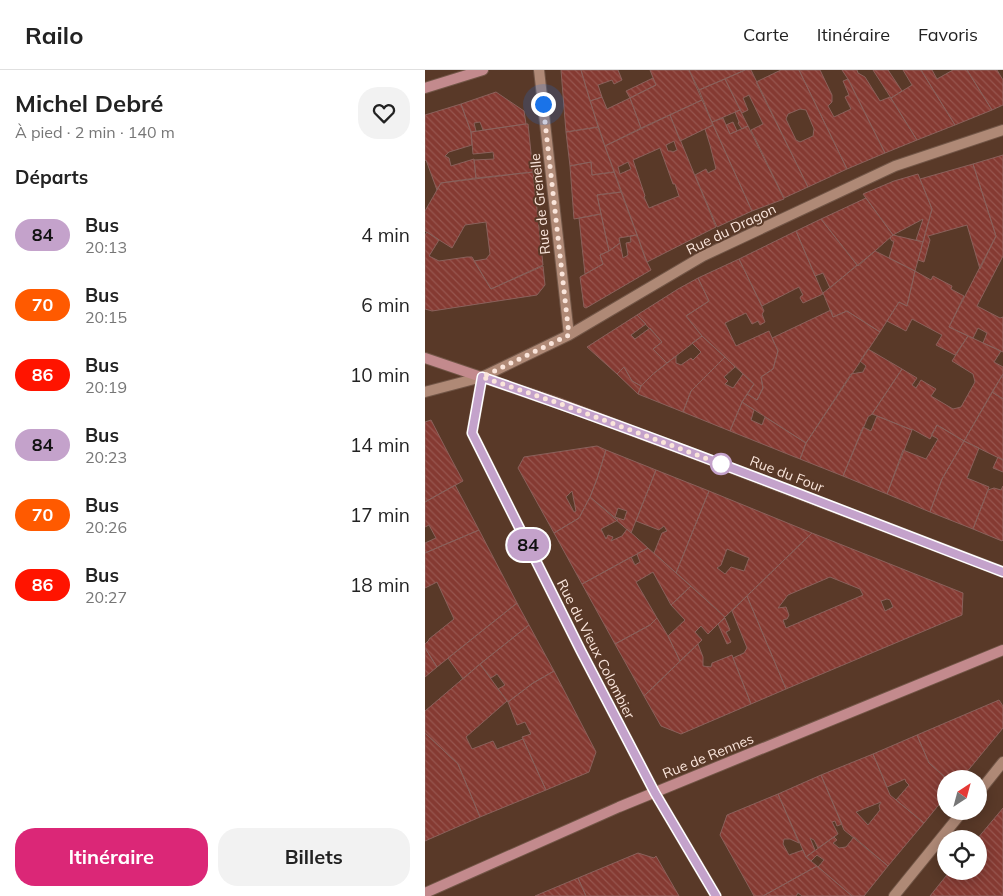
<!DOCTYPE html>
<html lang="fr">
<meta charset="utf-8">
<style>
body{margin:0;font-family:Mulish,sans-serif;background:#f2f2f2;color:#222;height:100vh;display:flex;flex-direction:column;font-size:19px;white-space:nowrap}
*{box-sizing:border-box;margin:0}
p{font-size:16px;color:#767676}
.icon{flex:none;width:28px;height:28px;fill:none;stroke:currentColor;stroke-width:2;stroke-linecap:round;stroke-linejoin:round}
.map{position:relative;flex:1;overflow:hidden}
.sheet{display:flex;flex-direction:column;background:#fff;width:425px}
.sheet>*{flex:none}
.badge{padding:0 10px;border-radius:16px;font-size:18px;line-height:32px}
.needle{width:32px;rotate:36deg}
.tools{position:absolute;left:512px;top:700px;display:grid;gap:10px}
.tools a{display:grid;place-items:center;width:50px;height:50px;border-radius:50%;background:#fff;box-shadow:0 2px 12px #0003;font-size:25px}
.you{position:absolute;width:25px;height:25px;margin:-12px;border:4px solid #fff;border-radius:50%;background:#1a73e8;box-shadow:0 0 0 8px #1a73e833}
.map>.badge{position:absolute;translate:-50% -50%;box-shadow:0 0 0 2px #fff}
h2{padding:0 15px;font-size:19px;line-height:45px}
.round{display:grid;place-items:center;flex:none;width:52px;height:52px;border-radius:20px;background:#f2f2f2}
.headline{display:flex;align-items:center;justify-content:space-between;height:85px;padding:0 15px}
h1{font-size:24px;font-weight:700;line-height:38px}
.cta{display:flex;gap:10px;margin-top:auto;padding:10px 15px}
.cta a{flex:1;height:58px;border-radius:20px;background:#db2777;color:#fff;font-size:20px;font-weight:700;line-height:58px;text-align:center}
.cta a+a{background:#f2f2f2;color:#222}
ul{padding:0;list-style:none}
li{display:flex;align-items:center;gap:15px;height:70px;padding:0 15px}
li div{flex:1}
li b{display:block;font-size:19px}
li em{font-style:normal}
li .badge{min-width:55px;font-weight:700;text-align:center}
header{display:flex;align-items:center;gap:30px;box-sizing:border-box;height:70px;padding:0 25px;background:#fff;border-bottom:1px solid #e0e0e0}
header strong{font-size:24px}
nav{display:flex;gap:28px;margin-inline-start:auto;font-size:18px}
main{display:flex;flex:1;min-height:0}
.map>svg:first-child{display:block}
.building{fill:url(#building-back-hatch);stroke:#8a615b;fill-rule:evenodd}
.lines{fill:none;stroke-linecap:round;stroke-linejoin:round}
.street-casing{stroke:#725647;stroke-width:12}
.secondary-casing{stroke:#725647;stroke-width:12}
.street{stroke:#af8976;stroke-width:10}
.secondary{stroke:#c38a8d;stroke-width:10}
.line-casing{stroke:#fff;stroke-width:11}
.line{stroke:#c4a2cb;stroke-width:8}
.walk{stroke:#fae5db;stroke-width:5;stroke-dasharray:0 9}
.stop-dot{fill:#fff;stroke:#c4a2cb;stroke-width:2.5}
.labels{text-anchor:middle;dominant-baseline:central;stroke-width:4;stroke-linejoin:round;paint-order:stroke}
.street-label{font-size:14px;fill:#fae5db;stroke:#593928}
</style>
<header>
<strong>Railo</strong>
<nav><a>Carte</a><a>Itinéraire</a><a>Favoris</a></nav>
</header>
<main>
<section class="sheet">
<div class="headline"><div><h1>Michel Debré</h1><p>À pied · 2 min · 140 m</p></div><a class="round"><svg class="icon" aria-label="heart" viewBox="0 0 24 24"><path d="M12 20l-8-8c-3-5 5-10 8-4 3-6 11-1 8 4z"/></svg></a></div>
<h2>Départs</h2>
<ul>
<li><span class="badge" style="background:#c4a2cb;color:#111">84</span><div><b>Bus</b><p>20:13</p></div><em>4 min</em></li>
<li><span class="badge" style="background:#ff5a00;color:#fff">70</span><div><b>Bus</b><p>20:15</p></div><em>6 min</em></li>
<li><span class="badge" style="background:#ff1400;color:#fff">86</span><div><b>Bus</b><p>20:19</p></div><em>10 min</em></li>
<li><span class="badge" style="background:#c4a2cb;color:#111">84</span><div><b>Bus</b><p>20:23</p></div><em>14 min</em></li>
<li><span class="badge" style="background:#ff5a00;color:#fff">70</span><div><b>Bus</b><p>20:26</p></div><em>17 min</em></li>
<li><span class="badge" style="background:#ff1400;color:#fff">86</span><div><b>Bus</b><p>20:27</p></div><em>18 min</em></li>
</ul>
<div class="cta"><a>Itinéraire</a><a>Billets</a></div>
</section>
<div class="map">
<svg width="578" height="826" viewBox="0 0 578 826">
<defs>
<pattern id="building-back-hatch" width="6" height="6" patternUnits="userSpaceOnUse" patternTransform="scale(1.25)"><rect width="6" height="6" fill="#853a32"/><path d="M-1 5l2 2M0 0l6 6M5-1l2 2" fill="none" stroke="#97564f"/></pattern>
</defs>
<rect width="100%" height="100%" fill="#593928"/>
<path class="building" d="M136 0H156L173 57 141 62Z
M156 0H193L197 10 189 14 187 10 173 15 177 27 165 31Z
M225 0H264L277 30 216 58 205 28 231 15Z
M264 0H320L274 20Z
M320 0H326L383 117 359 128 326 60 338 54 324 25 318 28 323 40 317 43 300 9Z
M356 0H374L422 99 383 117 331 12ZM375 39 381 40 389 59 388 66 375 72 371 70 361 49 363 44Z
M374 0H395L407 25V32L403 36 409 47 426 39 420 27 424 25 418 11 423 9 460 83 422 99Z
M417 0H432L433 3 440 7 455 31 465 27 492 70 460 83 423 9Z
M448 0H463L477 21 466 28Z
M478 0H496L530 55 492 70 466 28 487 15Z
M496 0H507L512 9 528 0H542L567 40 530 55Z
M542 0H572L578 10V35L567 40Z
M228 8 231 15 205 28 201 21Z
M300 9 315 40 287 52 274 20Z
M71 22 99 41 101 54 58 60 55 52 49 53 51 61 46 62 36 34Z
M177 27 182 39 205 28 216 58 180 76 165 31Z
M277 30 288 55 255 71 245 45Z
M36 34 46 62 47 75 24 82 20 86 24 88 26 96 49 89 51 108 16 113 12 120 1 90 0 91V45Z
M315 40 323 56 317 59 313 53 314 52 310 42Z
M245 45 291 157 222 192 180 76ZM249 71 252 80 248 82 246 81H243L241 75ZM235 78 248 114H250L254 126 224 138 219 127 220 126 208 90ZM203 92 206 99 195 104 193 97Z
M298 48 305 64 323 56 359 129 327 141 287 52Z
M308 52 312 61 305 64 301 55Z
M101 54H103L108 102 51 108 49 90 69 89 68 82 48 84 46 62Z
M288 55 327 141 292 157 270 105 281 99 283 103 291 99 285 75 280 59Z
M173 57 189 102 167 105 166 92 145 96 141 62Z
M578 85V186L552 236 575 248 578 247V282L558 273 562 263 553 258 548 268 524 257 571 166 548 94Z
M166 92 167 105 189 102 196 122 172 125 176 144 149 149 145 96Z
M548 94 571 166 555 199 542 155 503 166 505 170 499 192 493 190 507 139 495 109Z
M108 102 118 195 66 219 49 191 61 189 65 184 61 152 40 155 27 178 0 161V141L16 113Z
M493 104 507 139 498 172 491 170 498 149 468 165 438 124 469 111Z
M196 122 212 165 194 168 195 173 184 181 172 125Z
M441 128 468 165 433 196 396 149Z
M176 144 184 181 175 185 178 194 160 204 154 148Z
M396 149 432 195 405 218 398 203 390 206 371 161Z
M371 161 398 224 378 233 375 228 376 226 378 225 374 217 337 236 314 189Z
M2 162 14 170 4 186 14 191 42 187H47L66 219 118 196 120 215 112 225 7 241 0 239V165Z
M212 165 220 188 226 200 161 238 159 237 155 207 178 194 175 185 184 181 195 173 198 188 203 185 201 173 206 172 205 166Z
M468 165 498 172 490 201 464 188 469 171H467L465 168Z
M450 181 490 201 482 236 474 232 455 262 422 241 408 247 398 223Z
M314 189 339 241 337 244 340 252 335 255 333 251 327 254 321 243 300 253 311 276 344 261 353 281 348 299 336 307 338 318 332 330 322 324 329 314 277 266 261 246 284 231 273 208Z
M490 201 506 210 508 206 527 216 526 219 539 226 524 257 543 266 530 285 511 275 517 265 487 249 481 261 462 251 474 232 482 236Z
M273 208 284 231 261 246 277 266 242 293 228 279 237 272 212 245 253 219Z
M406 240 408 247 422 241 455 262 381 373 317 332 322 324 332 330 338 318 336 307 348 299 353 281 347 268Z
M212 245 221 254 206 265 210 269 225 258 237 272 228 279 242 293 228 304 216 316 207 311 199 297 192 304 162 277Z
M277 266 300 287 266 321 258 342 213 324 216 316 228 304 251 286V293L256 295 266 288 268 290 276 282 267 273Z
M543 266 576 281 569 292 578 297V304L539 371 512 355 505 369 487 359V360L447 344 477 299 492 308 487 315 491 318 496 310 511 319 506 326 528 339 536 337 550 312 548 304 527 291Z
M443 279 477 299 447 344 443 347 418 406 375 389 381 373 426 304 438 302 441 296 435 291Z
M300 287 310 297 299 307 303 311 300 314 308 318 318 304 329 314 317 332 305 361 258 342 266 321Z
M199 297 207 311 216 316 213 324 192 304Z
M578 304V329L567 322Z
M567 322 578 329V390L539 371Z
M317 332 329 340 326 350 337 355 340 347 381 373 375 389 305 361Z
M452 346 487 360 462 424 418 406 438 357 446 361Z
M6 350 22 381 38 411 0 432V352Z
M512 355 539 371 517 409 505 442 462 424 478 380 501 389 513 369 506 365Z
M539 371 554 378 542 408 564 417 548 459 505 442 517 409Z
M172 376 181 380 172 409 165 427 154 448 129 463 93 398 99 387ZM147 421 151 441 149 442 141 427Z
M181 380 231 400 206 463 165 427 172 409ZM193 438 202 441 199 450 190 447Z
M573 387 578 390V402L568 398Z
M231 400 284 421 251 503 229 483 237 463 242 461 239 456 234 460 211 451Z
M30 415 54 460 0 483V473L11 468 4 455 0 457V432Z
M578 416V470L577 471 548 459 563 420 569 418 576 420Z
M284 421 387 463 300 547 251 503ZM302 479 324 488 319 501 306 497 300 504 292 498 296 495Z
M165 427 193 450 176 459 181 469 183 465 188 467 186 471 197 466 202 459 223 478 157 514 129 463 154 448Z
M54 460 92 533 12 597 0 578V574L4 570V569L29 549 12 512 0 518V483Z
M387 463 538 523 537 545 361 619 322 526ZM405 507 435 519 438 525 361 558 358 550 362 549 364 545 361 537 353 538 363 525ZM462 529 465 530 468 537 460 541 456 531Z
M223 478 266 516 246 535 228 502 211 512 232 548 225 555 190 574 157 514 206 487 210 495 215 492 212 484Z
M266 516 300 547 283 564 276 556 270 562 277 570 255 591 243 566 260 550 246 535Z
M322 526 361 619 326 634 308 588 319 583 322 578 307 541Z
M92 533 104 555 55 594 38 609 23 588Z
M232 548 243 566 255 591 219 626 190 574 225 555Z
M300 548 305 560 301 562 306 572 302 574 293 554Z
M104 555 129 601 108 613 83 632 73 619 80 615 72 604 66 608 55 594Z
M273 574 278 587V596L286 597 287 593 307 585 326 634 256 664 236 656 219 626Z
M0 578 12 597 0 607Z
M55 594 82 631 41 667 47 679 68 671 72 679 98 669 121 720 55 747 33 694 0 663V641Z
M129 601 171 682 164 702 121 720 97 667 106 664 100 652 92 655 83 632 108 613Z
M574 630 578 636V658L536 709H522L504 693 492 665Z
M0 663 33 694 55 747 0 771Z
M492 665 504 693 522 709H521V726L499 753 471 730 484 715 481 712 480 709 462 717 448 684Z
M448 684 465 725 499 753 463 796 419 760 396 705ZM456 732 454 736 455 740 443 755 431 742Z
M396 705 417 754 412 756 410 751 407 752 413 764 393 778 389 770 385 768 390 780 381 787 353 724Z
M353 724 374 773 365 769H359L358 774 364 785 378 780 381 787 392 796 338 826H329L295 765 302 745Z
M578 738V826H505L525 801H554V769H552Z
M409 767 412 770 408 773 414 778 421 777 429 767 463 796 439 826H427L393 797 399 790 392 785 386 791 381 787Z
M213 783 229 788 231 786 254 826H161L153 808Z
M392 796 427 826H377L373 823 371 826H338Z
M153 808 161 826H110L117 823Z"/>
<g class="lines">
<defs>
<path id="street" d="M114 0 144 265
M0 322 57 307 144 265 278 186 470 96 578 60
M554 722 578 692
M469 826 538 741"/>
<path id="secondary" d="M0 18 58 0
M0 288 136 334 296 394 578 502
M57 307 47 363 156 581 230 723 291 826
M0 823 194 737 578 580"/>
</defs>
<use href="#street" class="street-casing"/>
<use href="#secondary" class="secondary-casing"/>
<use href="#street" class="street"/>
<use href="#secondary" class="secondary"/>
</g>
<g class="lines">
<defs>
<path id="line" d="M291 826 230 723 156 581 47 363 57 307C232 367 405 436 578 502"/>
</defs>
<use href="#line" class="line-casing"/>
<use href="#line" class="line"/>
<path class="walk" d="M118 34 144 265 57 307 136 334 296 394"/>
</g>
<circle class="stop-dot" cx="296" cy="394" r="10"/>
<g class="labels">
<g class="street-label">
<text transform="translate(115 134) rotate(-96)">Rue de Grenelle</text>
<text transform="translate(306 159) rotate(-26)">Rue du Dragon</text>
<text transform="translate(362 404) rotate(21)">Rue du Four</text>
<text transform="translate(171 579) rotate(63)">Rue du Vieux Colombier</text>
<text transform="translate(283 686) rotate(-22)">Rue de Rennes</text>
</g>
</g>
</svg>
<div class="tools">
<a><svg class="needle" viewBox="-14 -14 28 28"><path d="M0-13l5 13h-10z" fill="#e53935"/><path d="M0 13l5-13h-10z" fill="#767676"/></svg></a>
<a><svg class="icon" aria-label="locate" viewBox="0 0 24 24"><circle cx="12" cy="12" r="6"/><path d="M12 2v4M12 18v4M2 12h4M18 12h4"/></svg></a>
</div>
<div class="you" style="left:118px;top:34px"></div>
<b class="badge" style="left:103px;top:475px;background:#c4a2cb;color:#111">84</b>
</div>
</main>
